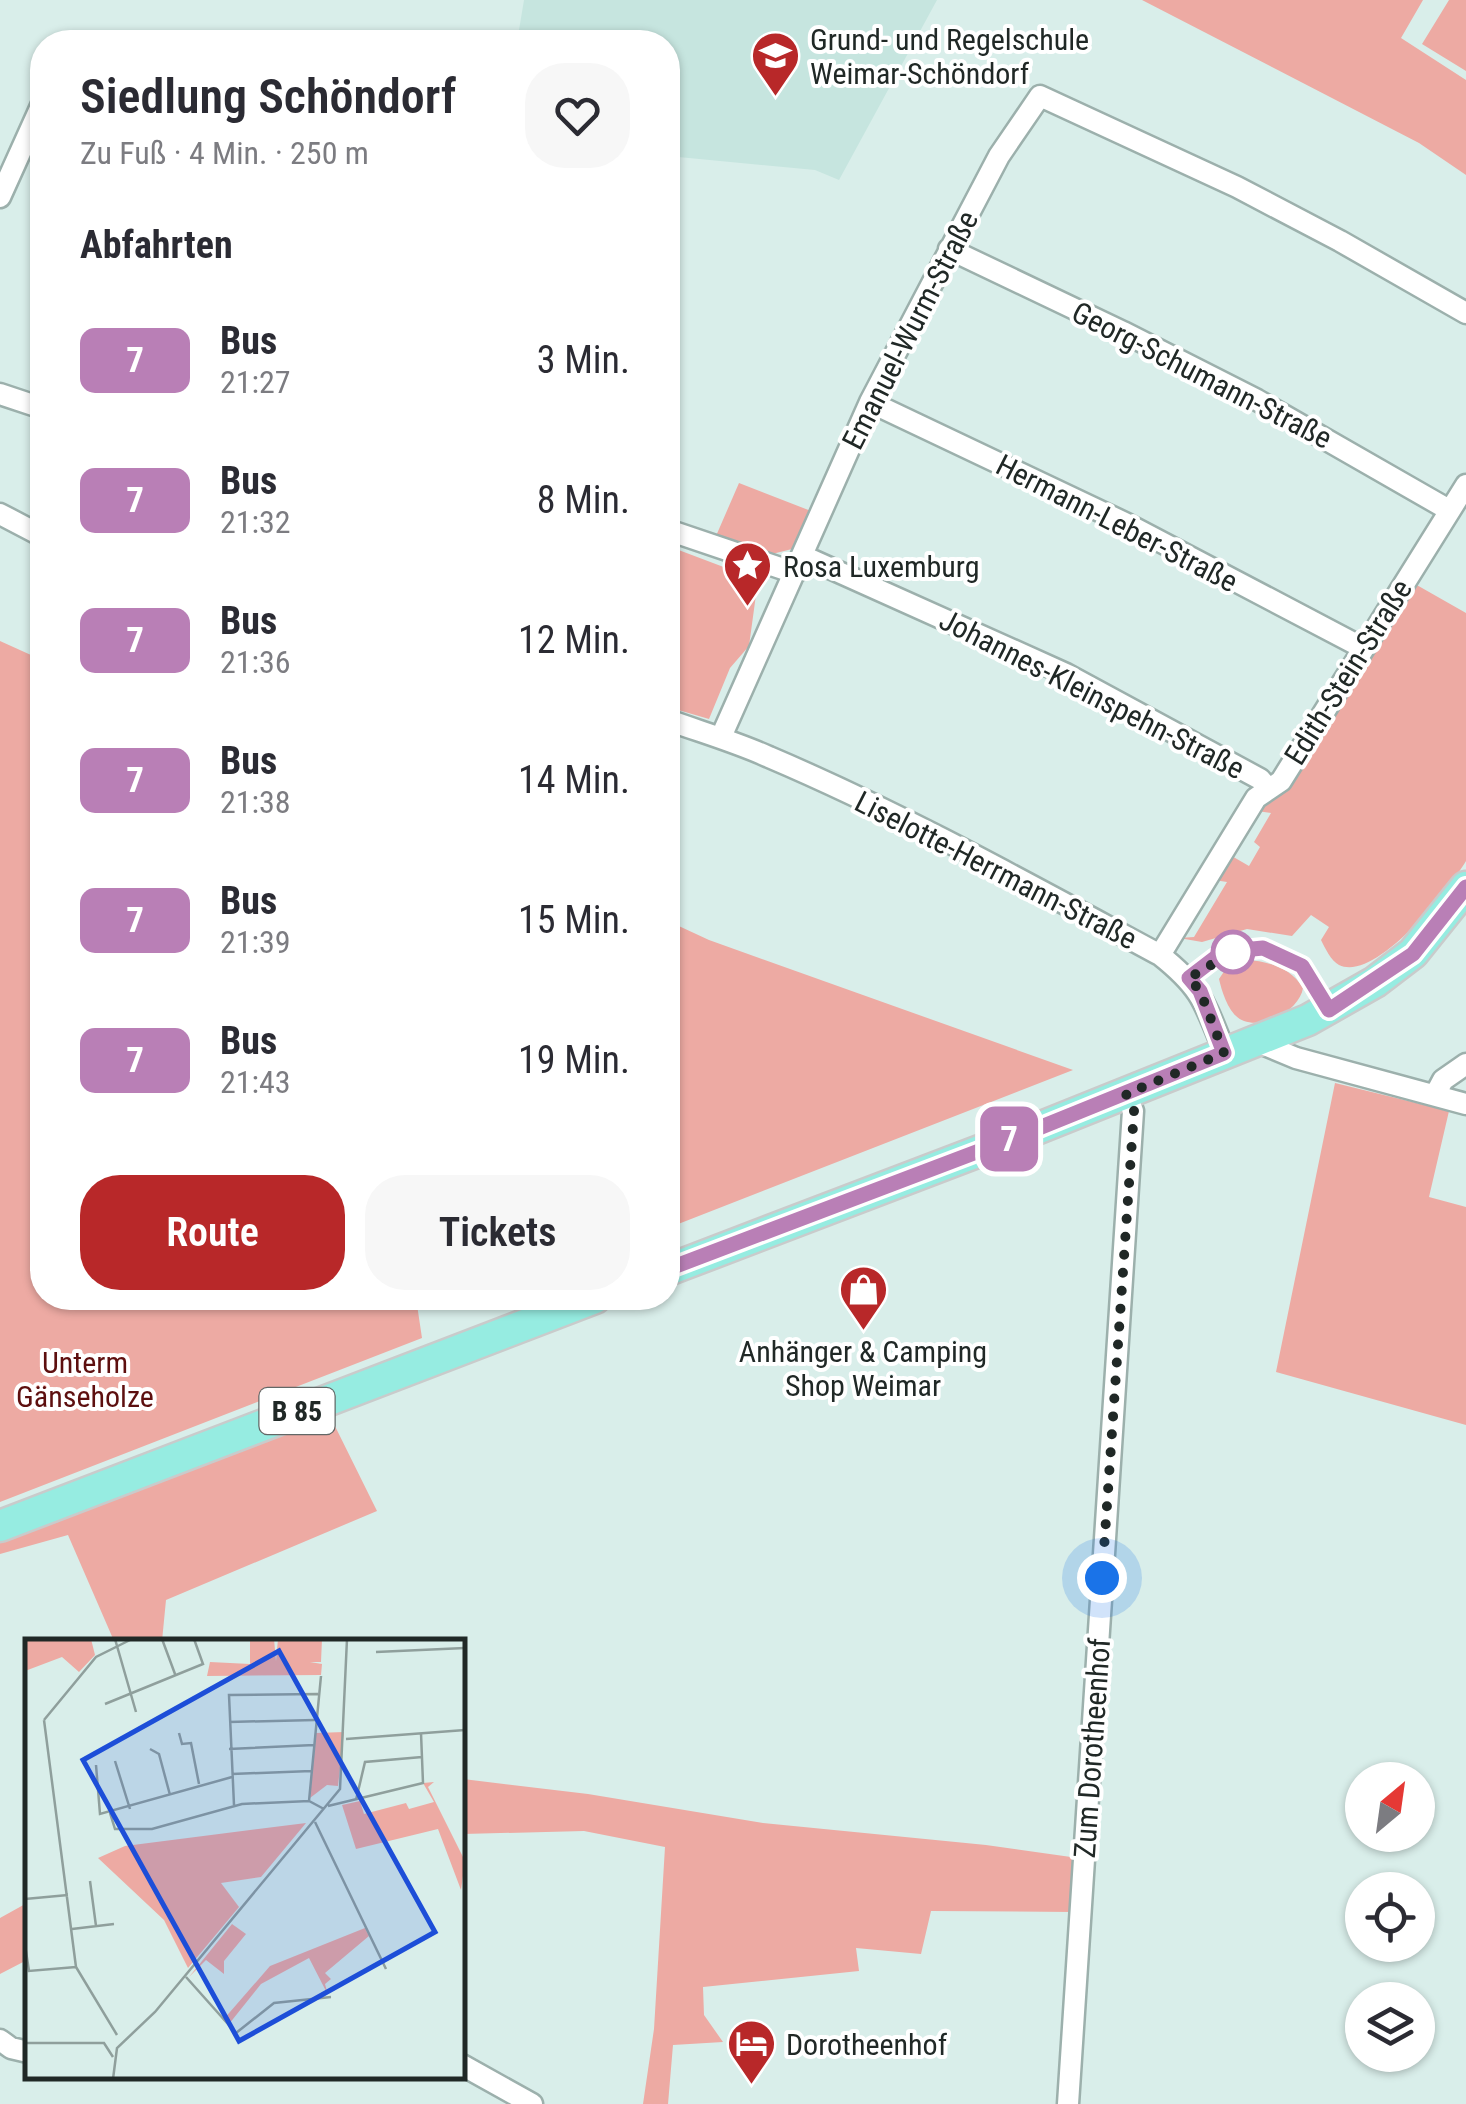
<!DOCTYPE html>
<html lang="de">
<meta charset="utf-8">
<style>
body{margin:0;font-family:"Roboto Condensed",sans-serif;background:#f7f7f7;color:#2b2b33;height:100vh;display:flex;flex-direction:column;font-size:38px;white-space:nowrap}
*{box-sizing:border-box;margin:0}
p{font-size:32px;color:#7c7c81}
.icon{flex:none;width:55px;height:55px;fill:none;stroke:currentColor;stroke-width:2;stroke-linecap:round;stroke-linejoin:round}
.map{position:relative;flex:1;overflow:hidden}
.side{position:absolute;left:30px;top:30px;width:650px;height:1280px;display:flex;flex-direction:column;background:#fff;border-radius:40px;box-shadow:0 2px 8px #0004}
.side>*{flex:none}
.badge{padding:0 20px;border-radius:15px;font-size:35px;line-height:65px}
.needle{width:65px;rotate:29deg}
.controls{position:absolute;left:1345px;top:1762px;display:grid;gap:20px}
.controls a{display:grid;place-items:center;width:90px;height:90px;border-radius:50%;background:#fff;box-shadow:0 2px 8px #0004;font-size:50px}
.you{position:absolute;width:50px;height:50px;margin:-25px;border:8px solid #fff;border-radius:50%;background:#1a73e8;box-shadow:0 0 0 15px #1a73e833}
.map>.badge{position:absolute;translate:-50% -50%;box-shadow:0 0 0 5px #fff}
h2{padding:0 50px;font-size:38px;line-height:90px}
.round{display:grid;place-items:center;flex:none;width:105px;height:105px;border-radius:40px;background:#f7f7f7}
.overview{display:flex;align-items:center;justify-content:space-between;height:170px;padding:0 50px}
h1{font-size:48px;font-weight:600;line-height:75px}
.action{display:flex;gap:20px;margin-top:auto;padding:20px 50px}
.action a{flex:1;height:115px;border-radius:40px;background:#b82829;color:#fff;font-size:40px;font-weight:600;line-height:115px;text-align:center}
.action a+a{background:#f7f7f7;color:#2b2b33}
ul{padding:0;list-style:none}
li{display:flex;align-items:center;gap:30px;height:140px;padding:0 50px}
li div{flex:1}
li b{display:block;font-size:38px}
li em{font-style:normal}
li .badge{min-width:110px;font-weight:700;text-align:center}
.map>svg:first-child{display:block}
.built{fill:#c6e5df}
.green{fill:#edaaa3}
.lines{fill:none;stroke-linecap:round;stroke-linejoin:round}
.minor-casing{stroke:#9cb0ac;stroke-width:25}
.primary-casing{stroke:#c9cbcb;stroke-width:35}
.minor{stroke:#fff;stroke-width:20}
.primary{stroke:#96ece1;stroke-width:30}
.line-casing{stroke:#fff;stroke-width:22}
.line{stroke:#b97fb6;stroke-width:15}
.walk{stroke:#202826;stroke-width:10;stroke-dasharray:0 18}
.stop-dot{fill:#fff;stroke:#b97fb6;stroke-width:5}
.labels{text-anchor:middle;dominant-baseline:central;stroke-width:8;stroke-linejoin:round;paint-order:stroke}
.shield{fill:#fff;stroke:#636867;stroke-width:2.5}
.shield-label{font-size:28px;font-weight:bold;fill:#202826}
.poi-label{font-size:30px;fill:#202826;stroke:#fff;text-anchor:start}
.street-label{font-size:30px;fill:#202826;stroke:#fff}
.park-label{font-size:30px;fill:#5d0f0f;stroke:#fff}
.inset-road{fill:none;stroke:#8f9f9c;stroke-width:2.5}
.view{fill:#1d4ed8;fill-opacity:0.15;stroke:#1d4ed8;stroke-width:5}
.inset-edge{fill:none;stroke:#202826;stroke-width:5}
</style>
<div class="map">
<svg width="1466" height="2104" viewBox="0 0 1466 2104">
<rect width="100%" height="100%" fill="#d9eeea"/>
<path class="built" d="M524 0H937L839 180 815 170 668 156V42H517Z"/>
<path class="green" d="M1142 0H1423L1401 38 1466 80V175L1419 143Z
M1449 0H1466V71L1422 44Z
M739 483 811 511 792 549 772 554 716 536Z
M668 546 758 580 749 646 730 668 709 719 668 707Z
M1415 584 1466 613V861C1450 888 1376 983 1339 965 1331 961 1325 948 1321 940L1329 927 1311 915 1292 936 1247 929 1202 942 1179 938 1194 937 1227 882 1214 880 1230 855 1249 866 1260 847 1254 842 1271 813 1257 811Z
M0 641 42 660V1298H416L422 1338 0 1502Z
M668 921 709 940 1073 1070 668 1228Z
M1246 960C1268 961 1291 968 1303 988 1300 1009 1266 1029 1244 1021 1229 1016 1222 992 1219 979L1227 967Z
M1335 1083 1449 1111 1429 1197 1466 1207V1425L1276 1372Z
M329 1414 377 1511 166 1600 162 1641H114L68 1535 0 1554V1539Z
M463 1779 588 1794 763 1823 986 1845 1078 1858 1073 1912 931 1911 921 1954 856 1948 859 1971 703 1987 704 2015 723 2042 673 2045 668 2104H643L654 2029 665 1847 584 1831 463 1834Z
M27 1903V1960L0 1974V1918Z"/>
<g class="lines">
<defs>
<path id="minor" d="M0 197 42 104
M949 249 1123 332 1257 400 1449 510
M0 394 42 408
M870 402 1127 524 1363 648
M0 514 42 536
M668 530 795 573
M803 556 1066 674 1260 779 1268 788
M668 720C701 732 736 742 769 757 903 814 1032 886 1160 955 1203 989 1205 1004 1225 1053
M721 737 870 402 999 156 1040 96 1237 187 1340 241 1466 313
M1160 955 1256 798 1281 781 1466 485
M1255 1041 1296 1058 1466 1104
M1435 1095 1443 1080 1466 1064
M0 2040 11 2048 28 2052
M462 2065 532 2104
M1068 2104 1133 1111 1126 1094"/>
<path id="primary" d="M668 1270 1024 1134 1308 1020 1375 982 1413 953 1466 887
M0 1526 595 1298"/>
</defs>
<use href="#minor" class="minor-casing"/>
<use href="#primary" class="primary-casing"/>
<use href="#minor" class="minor"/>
<use href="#primary" class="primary"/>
</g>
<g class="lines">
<defs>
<path id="line" d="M668 1269 1024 1134 1224 1053 1200 991 1189 978 1215 958 1242 950 1263 948 1302 966 1329 1010 1413 954 1466 887"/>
</defs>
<use href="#line" class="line-casing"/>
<use href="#line" class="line"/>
<path class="walk" d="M1102 1578 1134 1111 1126 1094 1224 1053 1200 991 1189 978 1233 952"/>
</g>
<defs>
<symbol id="school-pin" viewBox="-11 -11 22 30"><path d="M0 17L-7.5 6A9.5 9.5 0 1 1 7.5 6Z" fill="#b82829" stroke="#fff"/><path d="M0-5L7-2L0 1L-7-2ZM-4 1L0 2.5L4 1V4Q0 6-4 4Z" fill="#fff"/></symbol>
<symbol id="sight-pin" viewBox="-11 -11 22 30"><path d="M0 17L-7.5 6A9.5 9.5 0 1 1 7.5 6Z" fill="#b82829" stroke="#fff"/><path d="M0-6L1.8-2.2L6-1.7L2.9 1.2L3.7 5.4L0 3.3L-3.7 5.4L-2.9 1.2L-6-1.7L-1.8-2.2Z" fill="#fff"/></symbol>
<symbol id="shop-pin" viewBox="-11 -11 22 30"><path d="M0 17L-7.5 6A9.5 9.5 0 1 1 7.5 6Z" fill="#b82829" stroke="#fff"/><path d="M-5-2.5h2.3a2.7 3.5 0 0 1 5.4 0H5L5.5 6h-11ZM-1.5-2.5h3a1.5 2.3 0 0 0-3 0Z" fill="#fff"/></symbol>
<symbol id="hotel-pin" viewBox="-11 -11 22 30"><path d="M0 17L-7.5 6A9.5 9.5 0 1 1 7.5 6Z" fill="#b82829" stroke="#fff"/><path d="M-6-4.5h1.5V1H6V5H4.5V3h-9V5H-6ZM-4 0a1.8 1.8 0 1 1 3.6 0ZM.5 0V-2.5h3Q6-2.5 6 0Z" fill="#fff"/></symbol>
</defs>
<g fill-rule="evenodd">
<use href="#school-pin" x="748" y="28" width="55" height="75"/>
<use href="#sight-pin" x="720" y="538" width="55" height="75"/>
<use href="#shop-pin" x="836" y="1262" width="55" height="75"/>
<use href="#hotel-pin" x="724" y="2016" width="55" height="75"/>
</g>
<circle class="stop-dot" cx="1233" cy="952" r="20"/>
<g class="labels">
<rect class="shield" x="259.5" y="1388" width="75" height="46" rx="8"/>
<g class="shield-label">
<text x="297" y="1411">B 85</text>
</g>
<g class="poi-label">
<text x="810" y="39">Grund- und Regelschule<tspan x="810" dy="34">Weimar-Schöndorf</tspan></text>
<text x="783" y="566">Rosa Luxemburg</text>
<text x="863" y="1351" text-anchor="middle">Anhänger &amp; Camping<tspan x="863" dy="34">Shop Weimar</tspan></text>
<text x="786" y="2044">Dorotheenhof</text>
</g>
<g class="street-label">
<text transform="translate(910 330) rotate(-63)">Emanuel-Wurm-Straße</text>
<text transform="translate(1202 375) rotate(27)">Georg-Schumann-Straße</text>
<text transform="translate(1117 523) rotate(27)">Hermann-Leber-Straße</text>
<text transform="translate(1348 672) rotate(-58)">Edith-Stein-Straße</text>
<text transform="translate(1092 694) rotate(27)">Johannes-Kleinspehn-Straße</text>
<text transform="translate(996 870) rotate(27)">Liselotte-Herrmann-Straße</text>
<text transform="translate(1092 1748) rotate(-86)">Zum Dorotheenhof</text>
</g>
<g class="park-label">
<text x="85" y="1362">Unterm<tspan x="85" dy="34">Gänseholze</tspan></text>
</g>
</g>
<g transform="translate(25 1639)">
<rect width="440" height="440" fill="#d9eeea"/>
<path d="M0 0H66L70 16 54 33 37 18 0 32ZM225 0H249L251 22 253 0H297L296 23H285L297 25 296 36 182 37 185 23 225 25ZM319 93 313 147 302 146 285 159 291 94ZM409 143 403 148 440 222 436 251 413 190 331 210 317 166 335 162 339 175 381 164 384 170 409 163 398 144ZM281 184 236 238 196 244 214 268 163 329 139 281 73 219 100 207ZM207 285 221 295 199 322V335L181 321 164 338ZM340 289 344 297 300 334 306 340 300 345 303 356 284 319 236 345 204 385 198 381 245 327Z" fill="#edaaa3"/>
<path class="inset-road" d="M90 0 111 73M137 0 150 35M351 13 440 9M80 65 178 25 169 0M19 81 51 328 92 396M19 81 71 18 107 0M204 83 290 81M154 94 157 105 166 104 174 145M321 100 440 91M125 110 134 115 145 156M204 110 289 106M90 122 105 170M71 126 75 175 207 138M207 135 286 132M331 161 340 123 397 118M284 162 296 37M209 166 204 56 293 55M303 167 398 144 396 94M85 174 90 190H127L217 165 284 162 299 170M290 183 361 330M65 242 71 287M0 260 43 256M47 290 89 285M0 306 4 332 51 328M161 338 211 394 249 364 306 358M0 404H79L88 418M88 440 92 409 130 373 315 150 322 0"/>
<path class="view" d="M254 12 410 293 214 402 58 121Z"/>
<rect width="440" height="440" class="inset-edge"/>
</g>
</svg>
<div class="controls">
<a><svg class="needle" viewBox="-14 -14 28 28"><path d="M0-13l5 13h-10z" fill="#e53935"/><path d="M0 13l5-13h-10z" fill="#7c7c81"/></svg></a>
<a><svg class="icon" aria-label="locate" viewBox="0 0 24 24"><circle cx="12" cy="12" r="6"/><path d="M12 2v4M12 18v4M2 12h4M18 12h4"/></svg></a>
<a><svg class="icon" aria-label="layers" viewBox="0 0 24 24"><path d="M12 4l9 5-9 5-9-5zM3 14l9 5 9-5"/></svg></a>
</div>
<div class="you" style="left:1102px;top:1578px"></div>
<b class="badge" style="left:1009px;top:1139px;background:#b97fb6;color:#fff">7</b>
<section class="side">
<div class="overview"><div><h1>Siedlung Schöndorf</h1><p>Zu Fuß · 4 Min. · 250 m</p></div><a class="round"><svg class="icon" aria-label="heart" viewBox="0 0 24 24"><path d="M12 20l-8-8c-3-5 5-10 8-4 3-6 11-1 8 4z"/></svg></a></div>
<h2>Abfahrten</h2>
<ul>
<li><span class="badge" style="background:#b97fb6;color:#fff">7</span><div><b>Bus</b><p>21:27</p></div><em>3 Min.</em></li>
<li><span class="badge" style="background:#b97fb6;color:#fff">7</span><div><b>Bus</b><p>21:32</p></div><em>8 Min.</em></li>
<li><span class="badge" style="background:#b97fb6;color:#fff">7</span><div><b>Bus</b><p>21:36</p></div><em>12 Min.</em></li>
<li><span class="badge" style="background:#b97fb6;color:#fff">7</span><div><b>Bus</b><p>21:38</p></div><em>14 Min.</em></li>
<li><span class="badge" style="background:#b97fb6;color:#fff">7</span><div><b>Bus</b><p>21:39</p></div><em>15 Min.</em></li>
<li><span class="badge" style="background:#b97fb6;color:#fff">7</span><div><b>Bus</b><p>21:43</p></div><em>19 Min.</em></li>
</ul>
<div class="action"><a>Route</a><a>Tickets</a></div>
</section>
</div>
